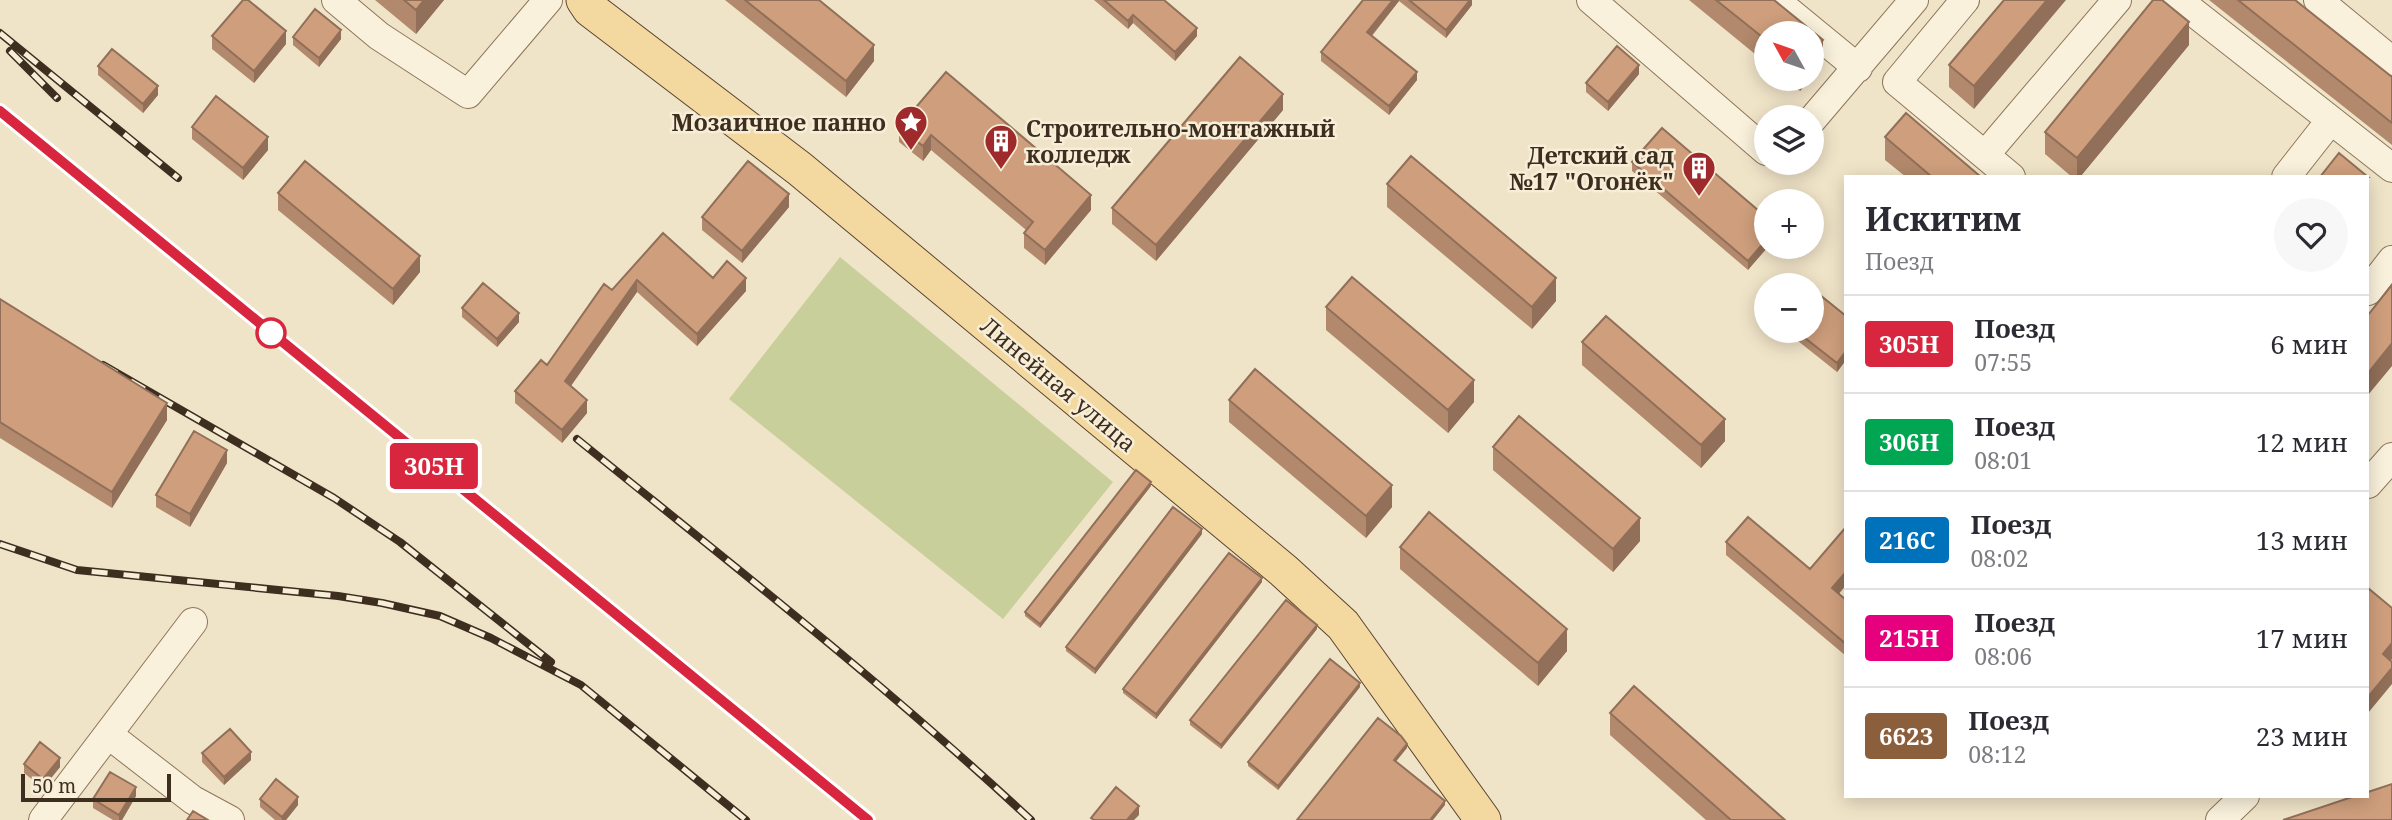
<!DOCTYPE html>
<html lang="ru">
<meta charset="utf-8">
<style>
body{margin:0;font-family:"Noto Serif",serif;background:#f7f7f7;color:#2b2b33;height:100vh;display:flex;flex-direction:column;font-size:26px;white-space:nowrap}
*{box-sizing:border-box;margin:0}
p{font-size:23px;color:#7c7c81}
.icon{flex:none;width:38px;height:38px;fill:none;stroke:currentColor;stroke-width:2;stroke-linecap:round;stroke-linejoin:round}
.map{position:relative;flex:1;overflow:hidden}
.details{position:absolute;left:1844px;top:175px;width:525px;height:623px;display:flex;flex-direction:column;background:#fff;border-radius:0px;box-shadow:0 4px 18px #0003}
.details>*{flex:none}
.badge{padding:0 14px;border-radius:5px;font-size:24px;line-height:46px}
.needle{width:46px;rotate:310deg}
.buttons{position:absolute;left:1754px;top:21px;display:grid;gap:14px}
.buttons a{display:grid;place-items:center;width:70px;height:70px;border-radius:50%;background:#fff;box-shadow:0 4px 18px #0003;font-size:35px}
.scale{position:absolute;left:21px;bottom:18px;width:150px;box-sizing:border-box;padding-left:7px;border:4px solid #3d2e20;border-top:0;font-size:19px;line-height:24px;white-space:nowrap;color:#3d2e20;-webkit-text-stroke:5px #f7eed8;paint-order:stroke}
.map>.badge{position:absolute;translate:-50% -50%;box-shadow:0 0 0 4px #fff}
.round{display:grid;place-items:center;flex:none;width:74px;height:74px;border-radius:37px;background:#f7f7f7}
.head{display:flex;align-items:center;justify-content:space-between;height:119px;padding:0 21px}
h1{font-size:33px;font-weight:700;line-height:52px}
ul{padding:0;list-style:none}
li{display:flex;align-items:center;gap:21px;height:98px;padding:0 21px;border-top:2px solid #e1e1e2}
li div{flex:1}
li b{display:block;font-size:26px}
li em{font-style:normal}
li .badge{min-width:77px;font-weight:700;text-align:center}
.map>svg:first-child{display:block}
.green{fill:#c9cf9b}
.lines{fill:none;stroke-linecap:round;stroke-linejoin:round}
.minor-casing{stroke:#8d765c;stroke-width:30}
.major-casing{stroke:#5b4430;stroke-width:37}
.minor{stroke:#faf1dc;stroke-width:28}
.major{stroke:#f3d9a0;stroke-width:35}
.rail-casing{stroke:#3d2e20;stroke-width:8}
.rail{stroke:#f7eed8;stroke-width:5;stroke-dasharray:16;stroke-linecap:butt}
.wall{fill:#b2896c}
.shaded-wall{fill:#916f58}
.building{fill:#cf9f7d;stroke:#916f58;stroke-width:2}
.line-casing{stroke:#fff;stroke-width:16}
.line{stroke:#d7263d;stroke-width:10}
.stop-dot{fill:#fff;stroke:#d7263d;stroke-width:3.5}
.labels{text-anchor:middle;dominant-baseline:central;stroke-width:5;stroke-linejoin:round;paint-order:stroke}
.poi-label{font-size:23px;font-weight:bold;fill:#3d2e20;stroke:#f7eed8;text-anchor:end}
.street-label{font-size:23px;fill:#3d2e20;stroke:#f7eed8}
</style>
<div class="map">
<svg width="2392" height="820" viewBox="0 0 2392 820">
<rect width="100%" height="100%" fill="#f0e4c8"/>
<path class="green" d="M840 257 1113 482 1003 619 729 399Z"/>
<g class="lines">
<defs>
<path id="minor" d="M336 0 379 36 468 94 548 0
M1591 0 1766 151
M1775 0 1858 68
M1965 0 1897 82 2011 177
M2178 0 2392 168
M2318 0 2392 61
M1811 121 1914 0
M1985 155 2117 0
M2286 177 2330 121
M2368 291 2392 260
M2368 484 2392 457
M109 735 193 800 230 820
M43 820 193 622
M2220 820 2245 796"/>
<path id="major" d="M584 0 590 9 800 169 1284 571 1343 625 1483 820"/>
</defs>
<use href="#minor" class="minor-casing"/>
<use href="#major" class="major-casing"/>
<use href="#minor" class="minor"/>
<use href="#major" class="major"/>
<defs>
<path id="rail" d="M0 33 178 178
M10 51 57 98
M0 111 868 820
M103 365 334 498 400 542 551 662
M577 439C730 563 886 685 1031 820
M0 544 77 570 338 596 382 603 440 616 491 638 581 685 746 820"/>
</defs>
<use href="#rail" class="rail-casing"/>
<use href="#rail" class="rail"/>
</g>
<path class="wall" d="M375 0H444L416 34Z
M725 0H819L874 61 846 97Z
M1094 0H1164L1197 36 1175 61 1133 23 1128 29Z
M1363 0H1472V5L1446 38 1399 1 1372 36 1417 80 1389 115 1321 61V52Z
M1689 0H1774L1823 62 1766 33V63Z
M2004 0 1974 109 1949 87V65Z
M2209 0H2295L2392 77V145Z
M212 36 286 44 254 83 212 49Z
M293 37 341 39 319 67 293 45Z
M2189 45 2080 177H2072L2045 154V132Z
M98 66 158 95 143 113 98 75Z
M946 72 1091 210 1045 265 1024 248V233L1026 230 931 150 923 161 899 142V127Z
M1639 74 1608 111 1586 92V83Z
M1785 79H1810L1800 91Z
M1283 110 1156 261 1112 224V208Z
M192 127 268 150 243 180 192 139Z
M1885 137 1981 177H1906L1885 160Z
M1632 162 1766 217 1748 270 1632 171Z
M1387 184 1556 301 1532 329 1387 207Z
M278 193 420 272 393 305 278 210Z
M789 207 742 263 702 230V217Z
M663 233 713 278 746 291 697 346 637 292 571 386 587 413 562 443 515 403V391L547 365Z
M0 299 167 420 112 508 0 438Z
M1326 307 1474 402 1448 433 1326 330Z
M462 308 519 322 497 347 462 317Z
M1846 316V360L1837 372 1793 337V331H1811Z
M1582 342 1725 441 1701 468 1582 365Z
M1229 400 1392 507 1366 538 1229 422Z
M1493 447 1640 541 1613 572 1493 470Z
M227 463 190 527 156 507V495Z
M1151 486 1040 628 1025 616V612Z
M1202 534 1095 674 1066 651V647Z
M1726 542 1810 569 1846 585 1839 594 1846 600V656L1726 555Z
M1400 547 1567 651 1538 686 1400 569Z
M1262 582 1156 719 1123 693V689Z
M1317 629 1221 749 1190 725V720Z
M1360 687 1278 790 1248 766V762Z
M1610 713 1785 820H1706L1610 735Z
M202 753 251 760 224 785 202 762Z
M24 764 60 767 43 788 24 773Z
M136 796 122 820H113L93 808V799Z
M260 799 298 805 286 820H275L260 807Z"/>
<path class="shaded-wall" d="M424 0H444L416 34V10Z
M1393 0H1399V1L1367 41V32Z
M1470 0H1472V5L1446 38V30Z
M2047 0H2066L1974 109V86Z
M1133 15V23L1128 29V21Z
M2189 22V45L2080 177H2077V158Z
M1197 28V36L1175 61V52Z
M341 30V39L319 67V58Z
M286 31V44L254 83V71Z
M1823 40V62L1811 77V54Z
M874 45V61L846 97V81Z
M1639 65V74L1608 111V102Z
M1417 72V80L1389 115V106Z
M1800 79H1810L1800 91Z
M158 86V95L143 113V104Z
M1283 94V110L1156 261V245Z
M931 135V150L923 161V146Z
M268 137V150L243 180V168Z
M2369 178V200L2368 201V179Z
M789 194V207L742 263V251Z
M1091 195V210L1045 265V250Z
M1766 240V247H1768L1748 270V261Z
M420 256V272L393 305V289Z
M746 278V291L697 346V334Z
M1556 278V301L1532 329V307Z
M637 280V292L565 394V381Z
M519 313V322L497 347V339Z
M2392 343V366L2368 395V373Z
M1846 351V360L1837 372V363Z
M1474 380V402L1448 433V410Z
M587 400V413L562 443V430Z
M167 403V420L112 508V492Z
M1725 419V441L1701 468V445Z
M227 450V463L190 527V514Z
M1151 482V486L1040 628V624Z
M1392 485V507L1366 538V516Z
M1640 518V541L1613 572V549Z
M1202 529V534L1095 674V669Z
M1846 572V585L1832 601V588Z
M1262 578V582L1156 719V714Z
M1317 625V629L1221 749V745Z
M1567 629V651L1538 686V663Z
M2392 643V659L2383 671V654Z
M2392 668V684L2368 713V697Z
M1360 683V687L1278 790V786Z
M1407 744V748L1394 764V760Z
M251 752V760L224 785V777Z
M60 758V767L43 788V779Z
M136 787V796L122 820H119V815Z
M298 797V805L286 820H282V817Z
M1445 801V805L1433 820H1430Z
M1139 806V815L1134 820H1127Z"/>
<path class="building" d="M243 0H248L286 31 254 71 212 36Z
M404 0H424L416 10Z
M745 0H819L874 45 846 81Z
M1104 0H1164L1197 28 1175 52 1133 15 1128 21Z
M1363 0H1393L1367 32 1417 72 1389 106 1321 52Z
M1409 0H1470L1446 30Z
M1716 0H1774L1823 40 1811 54V33H1766V40Z
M2004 0H2047L1974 86 1949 65Z
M2153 0H2162L2189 22 2077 158 2045 132Z
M2238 0H2295L2392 77V123Z
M315 9 341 30 319 58 293 37Z
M1617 46 1639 65 1608 102 1586 83Z
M112 49 158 86 143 104 98 66Z
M1240 57 1283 94 1156 245 1112 208Z
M946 72 1091 195 1045 250 1024 233 1033 222 931 135 923 146 899 127Z
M216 96 268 137 243 168 192 127Z
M1906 113 1981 177H1932L1885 137Z
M1662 128 1766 217V240L1748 261 1632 162Z
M2339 153 2368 177H2320Z
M1411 156 1556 278 1532 307 1387 184Z
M305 161 420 256 393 289 278 193Z
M748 161 789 194 742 251 702 217Z
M663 233 713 278 727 261 746 278 697 334 637 280 565 381 587 400 562 430 515 391 541 360 547 365 604 284 612 290Z
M1352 277 1474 380 1448 410 1326 307Z
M483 283 519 313 497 339 462 308Z
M2392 285V343L2368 373V315Z
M1820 295 1846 316V351L1837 363 1796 331H1811V306Z
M0 299 167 403 112 492 0 422Z
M1606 316 1725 419 1701 445 1582 342Z
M1255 369 1392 485 1366 516 1229 400Z
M1519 416 1640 518 1613 549 1493 447Z
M194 431 227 450 190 514 156 495Z
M1136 470 1151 482 1040 624 1025 612Z
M1173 507 1202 529 1095 669 1066 647Z
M1429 512 1567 629 1538 663 1400 547Z
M1748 517 1810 569 1846 527V572L1832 588 1846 600V644L1726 542Z
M1229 553 1262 578 1156 714 1123 689Z
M2368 588 2392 608V643L2383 654 2392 662V668L2368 697Z
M1286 600 1317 625 1221 745 1190 720Z
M1330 659 1360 683 1278 786 1248 762Z
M1634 686 1785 820H1731L1610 713Z
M1378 718 1401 736 1407 744 1394 760 1445 801 1430 820H1297Z
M230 729 251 752 224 777 202 753Z
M40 742 60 758 43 779 24 764Z
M110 772 136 787 119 815 93 799Z
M276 779 298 797 282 817 260 799Z
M2392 784V820H2283L2355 796H2368V792Z
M1116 787 1139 806 1127 820H1094L1091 818Z
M193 811 208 820H187Z"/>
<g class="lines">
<defs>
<path id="line" d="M0 111 868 820"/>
</defs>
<use href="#line" class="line-casing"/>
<use href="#line" class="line"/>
</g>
<defs>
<symbol id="sight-pin" viewBox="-11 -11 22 30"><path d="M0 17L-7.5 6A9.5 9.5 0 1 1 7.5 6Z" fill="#9e2a2b" stroke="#f7eed8"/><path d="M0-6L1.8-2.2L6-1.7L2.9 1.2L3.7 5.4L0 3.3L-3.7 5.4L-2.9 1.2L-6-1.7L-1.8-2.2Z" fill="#fff"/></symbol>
<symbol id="building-pin" viewBox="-11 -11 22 30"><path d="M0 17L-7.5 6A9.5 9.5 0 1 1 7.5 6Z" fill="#9e2a2b" stroke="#f7eed8"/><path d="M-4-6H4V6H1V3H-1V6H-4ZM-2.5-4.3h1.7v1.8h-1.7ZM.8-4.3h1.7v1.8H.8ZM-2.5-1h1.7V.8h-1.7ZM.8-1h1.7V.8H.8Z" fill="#fff"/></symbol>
</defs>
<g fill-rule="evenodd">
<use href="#sight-pin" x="892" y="103" width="38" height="52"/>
<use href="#building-pin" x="982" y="122" width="38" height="52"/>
<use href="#building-pin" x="1680" y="149" width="38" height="52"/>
</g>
<circle class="stop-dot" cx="271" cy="333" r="14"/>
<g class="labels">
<g class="poi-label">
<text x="886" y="122">Мозаичное панно</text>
<text x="1026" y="128" text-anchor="start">Строительно-монтажный<tspan x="1026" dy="26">колледж</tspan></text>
<text x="1674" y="155">Детский сад<tspan x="1674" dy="26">№17 "Огонёк"</tspan></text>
</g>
<g class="street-label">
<text transform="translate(1059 384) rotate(40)">Линейная улица</text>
</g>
</g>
</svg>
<div class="buttons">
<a><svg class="needle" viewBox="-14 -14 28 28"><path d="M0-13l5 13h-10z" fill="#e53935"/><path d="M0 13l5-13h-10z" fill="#7c7c81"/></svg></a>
<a><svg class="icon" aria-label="layers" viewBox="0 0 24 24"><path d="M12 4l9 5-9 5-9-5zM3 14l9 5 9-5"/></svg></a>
<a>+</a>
<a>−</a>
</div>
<div class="scale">50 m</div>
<b class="badge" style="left:434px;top:466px;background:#d7263d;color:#fff">305Н</b>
<section class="details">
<div class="head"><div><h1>Искитим</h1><p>Поезд</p></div><a class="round"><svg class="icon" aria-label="heart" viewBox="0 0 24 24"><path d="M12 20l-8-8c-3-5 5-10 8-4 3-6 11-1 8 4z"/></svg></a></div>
<ul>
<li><span class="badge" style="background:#d7263d;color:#fff">305Н</span><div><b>Поезд</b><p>07:55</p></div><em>6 мин</em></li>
<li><span class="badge" style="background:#00a651;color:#fff">306Н</span><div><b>Поезд</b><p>08:01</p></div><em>12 мин</em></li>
<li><span class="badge" style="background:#0072bc;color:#fff">216С</span><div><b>Поезд</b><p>08:02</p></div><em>13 мин</em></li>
<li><span class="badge" style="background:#e6007e;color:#fff">215Н</span><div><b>Поезд</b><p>08:06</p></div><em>17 мин</em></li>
<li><span class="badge" style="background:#8b5e3c;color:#fff">6623</span><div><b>Поезд</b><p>08:12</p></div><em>23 мин</em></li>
</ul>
</section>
</div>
